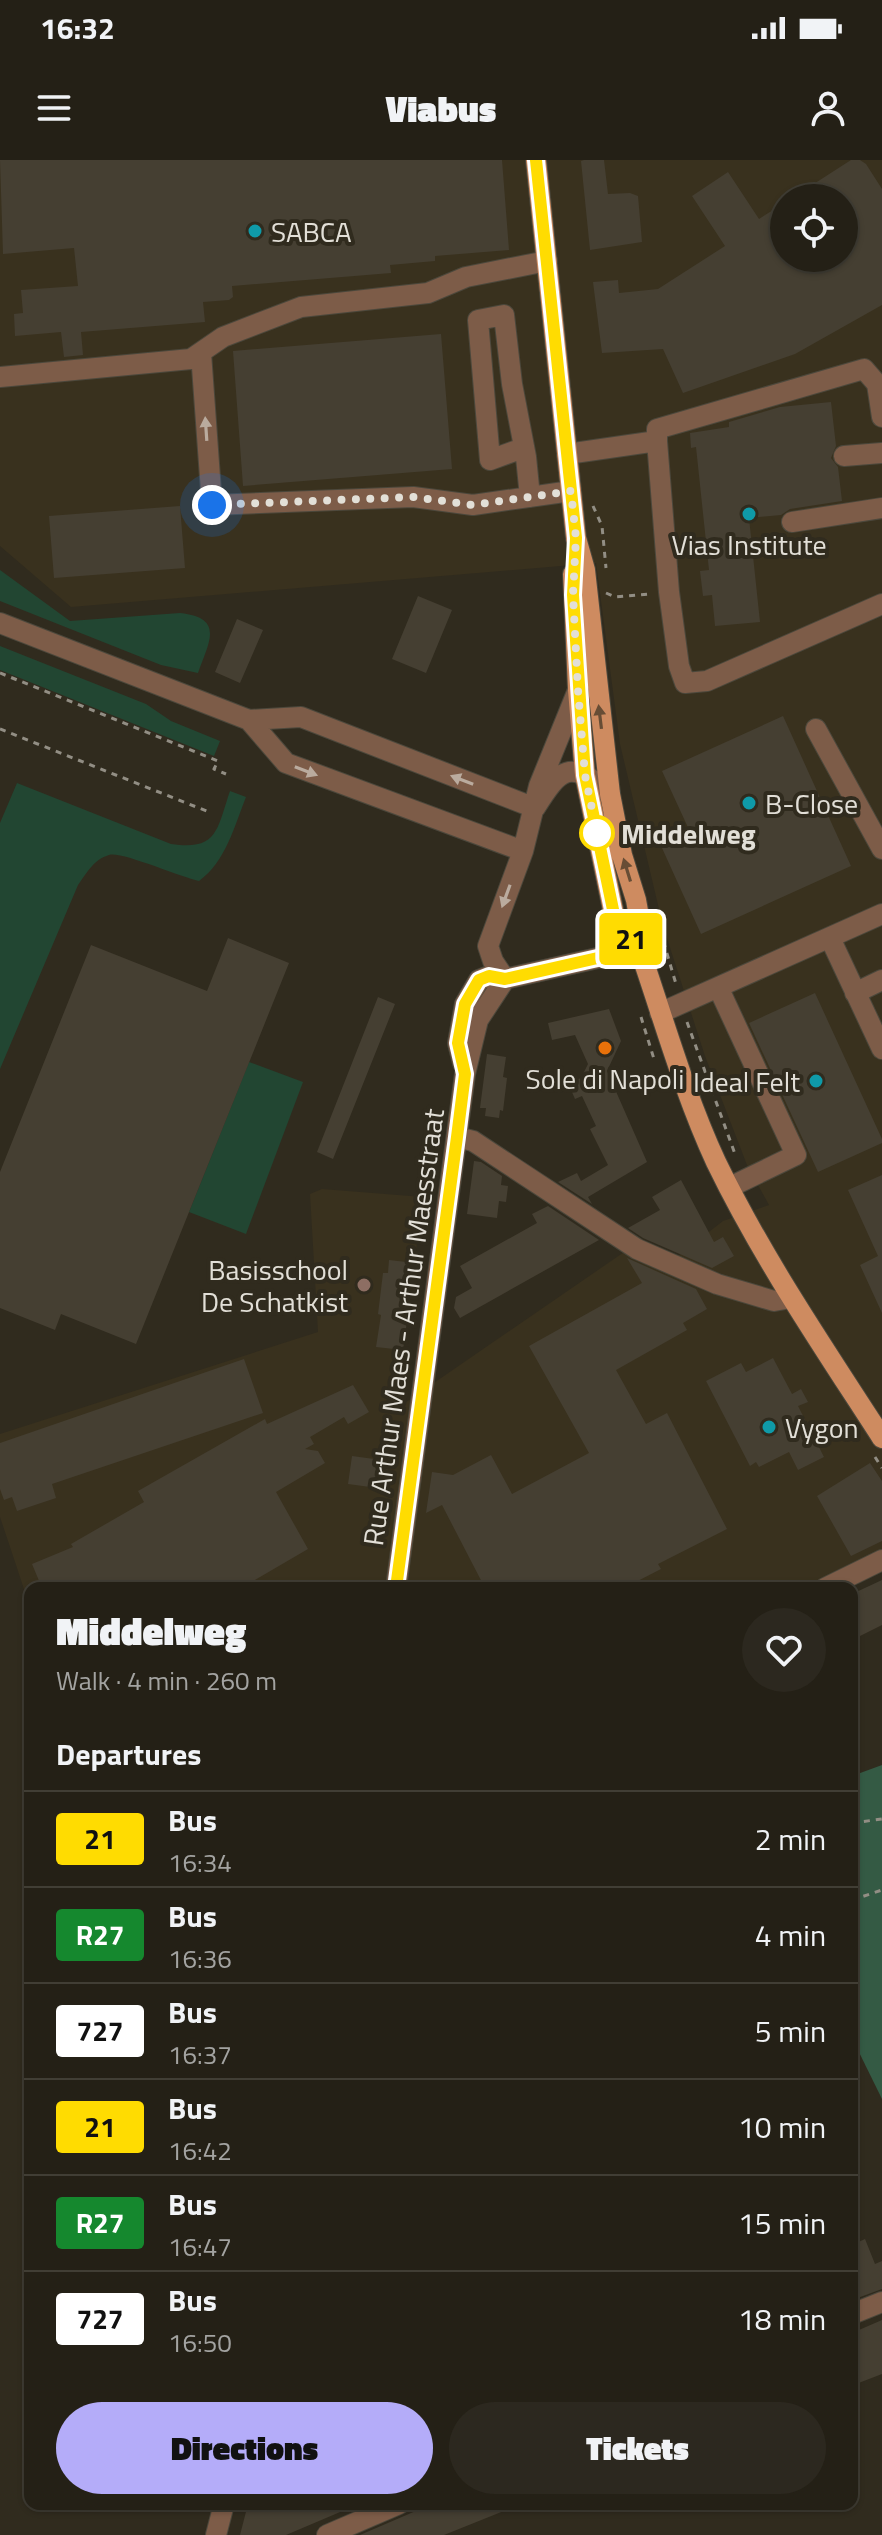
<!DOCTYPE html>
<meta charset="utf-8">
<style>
body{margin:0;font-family:"Titillium Web",sans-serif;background:#2c281f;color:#f1f3f6;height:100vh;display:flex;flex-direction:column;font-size:30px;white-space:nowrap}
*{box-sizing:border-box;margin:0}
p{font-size:26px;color:#a3a3a1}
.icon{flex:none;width:44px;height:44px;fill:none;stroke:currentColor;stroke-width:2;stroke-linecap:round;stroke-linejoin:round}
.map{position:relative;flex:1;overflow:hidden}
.drawer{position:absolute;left:24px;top:1422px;width:834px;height:928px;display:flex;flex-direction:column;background:#242016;border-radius:16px;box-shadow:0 2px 6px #0004,0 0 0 2px #413e35}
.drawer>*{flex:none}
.badge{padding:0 16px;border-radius:6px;font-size:28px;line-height:52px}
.controls{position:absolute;left:770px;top:24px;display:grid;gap:16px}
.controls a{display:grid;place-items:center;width:88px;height:88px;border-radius:50%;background:#242016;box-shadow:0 2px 6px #0004,0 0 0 2px #413e35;font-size:40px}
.you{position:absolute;width:40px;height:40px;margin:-20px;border:6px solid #fff;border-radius:50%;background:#1a73e8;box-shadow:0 0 0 12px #1a73e833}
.map>.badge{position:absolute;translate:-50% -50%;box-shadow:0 0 0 4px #fff}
h2{padding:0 32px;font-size:30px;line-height:72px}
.round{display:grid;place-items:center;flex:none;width:84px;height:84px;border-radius:42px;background:#2c281f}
.headline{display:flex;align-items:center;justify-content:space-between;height:136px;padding:0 32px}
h1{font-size:38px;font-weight:800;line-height:60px}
.primary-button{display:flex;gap:16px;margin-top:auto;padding:16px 32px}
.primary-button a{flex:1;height:92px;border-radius:48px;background:#b4acf9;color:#111;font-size:32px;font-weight:800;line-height:92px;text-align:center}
.primary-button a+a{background:#2c281f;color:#f1f3f6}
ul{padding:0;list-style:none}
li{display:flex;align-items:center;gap:24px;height:96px;padding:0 32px;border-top:2px solid #413e35}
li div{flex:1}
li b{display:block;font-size:30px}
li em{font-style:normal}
li .badge{min-width:88px;font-weight:700;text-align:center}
.status{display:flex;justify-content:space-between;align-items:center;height:56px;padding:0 40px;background:#242016;direction:ltr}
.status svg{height:22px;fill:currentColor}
header{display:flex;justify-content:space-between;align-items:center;height:104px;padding:0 32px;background:#242016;font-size:36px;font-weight:800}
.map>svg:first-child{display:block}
.built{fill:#39311e;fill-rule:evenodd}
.green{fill:#224632}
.forest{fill:#345a44}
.building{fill:#453f32}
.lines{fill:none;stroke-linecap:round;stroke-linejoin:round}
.minor-casing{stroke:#4c483c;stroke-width:22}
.major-casing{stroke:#4c483c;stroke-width:22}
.path{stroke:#928e84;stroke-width:3;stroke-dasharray:6 6;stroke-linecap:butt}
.minor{stroke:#7d5c48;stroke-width:20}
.major{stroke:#ce8b60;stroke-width:20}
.oneway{fill:#baab9e}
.oneway2{fill:#674d35}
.line-casing{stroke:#fff;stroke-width:18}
.line{stroke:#ffdc01;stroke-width:12}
.walk{stroke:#e2dfd7;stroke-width:8;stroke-dasharray:0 14.4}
.culture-dot{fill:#0f9aa8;stroke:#302b1e;stroke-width:3}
.stop-dot{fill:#fff;stroke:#ffdc01;stroke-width:4}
.food-dot{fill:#e8710a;stroke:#302b1e;stroke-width:3}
.education-dot{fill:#8d6e63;stroke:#302b1e;stroke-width:3}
.labels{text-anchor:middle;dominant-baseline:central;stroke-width:8;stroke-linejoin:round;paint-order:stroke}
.poi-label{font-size:28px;fill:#e2dfd7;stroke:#302b1e;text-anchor:start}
.stop-label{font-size:28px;font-weight:bold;fill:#e2dfd7;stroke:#302b1e;text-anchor:start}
.street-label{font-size:28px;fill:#e2dfd7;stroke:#302b1e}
</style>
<div class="status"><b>16:32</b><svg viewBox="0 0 49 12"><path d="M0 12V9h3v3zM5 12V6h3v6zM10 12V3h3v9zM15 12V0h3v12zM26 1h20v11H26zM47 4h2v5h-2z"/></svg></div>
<header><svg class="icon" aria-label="menu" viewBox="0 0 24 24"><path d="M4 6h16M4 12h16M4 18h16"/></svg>Viabus<svg class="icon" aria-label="person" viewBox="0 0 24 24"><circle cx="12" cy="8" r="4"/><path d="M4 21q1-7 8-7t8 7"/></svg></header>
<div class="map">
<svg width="882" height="2375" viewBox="0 0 882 2375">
<rect width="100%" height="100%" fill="#302b1e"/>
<path class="built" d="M0 0H882V1401L829 1428H30L29 1444 0 1357V1274L318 1172 310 1034 322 1029 423 1037 403 1190 399 1247 630 1088 674 1099 723 1061 769 1045 747 1005 705 896 663 766 620 584 596 403 71 447 0 386ZM784 38H844V98H784Z"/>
<path class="green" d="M0 410 70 461 180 453C226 458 208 483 198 513L161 505 0 441Z
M0 486 146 544 171 561 220 581 214 596 0 510Z
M17 623 171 684C218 691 217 669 230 631L246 637C234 667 226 701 199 721 180 717 121 691 109 695 94 699 86 714 78 725L0 909V663Z
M249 902 303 922 246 1074 189 1052Z"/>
<path class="forest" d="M882 1605V1939L852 1878V1616Z"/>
<path class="building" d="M0 0H502L509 90 435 96V101L390 105 391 113 232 126 233 137 229 140 203 142 205 162 81 172 83 195 64 197 61 172 15 176 14 154 23 153 21 130 78 126 74 88 3 94Z
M584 0H604L608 34 630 33 638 36 642 82 590 90 581 1Z
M851 0H860L866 4 882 29V145L795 194 683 233 663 189 602 193 593 122 618 120 619 133 658 129 725 86 692 36 728 12 759 59 784 43V98H844V38H792Z
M441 174 452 309 243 326 233 191Z
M831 242 836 286 831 298 838 307 842 341 790 349 781 355 749 358 760 462 715 466 712 435 703 436 700 411 709 410 696 287 691 288 690 273 729 267V262L780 247Z
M180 346 185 408 54 418 49 356Z
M418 436 452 450 426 513 392 499Z
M237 459 263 470 240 523 215 512Z
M783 556 851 706 701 774 662 688 691 674 662 611Z
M228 778 289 803 136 1184 61 1154 55 1170 0 1148V1012L91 785 207 831Z
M815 833 882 979V983L818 1012 749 863Z
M378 837 395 844 333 999 317 992Z
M609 849 621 881 607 911 647 1002 588 1037 592 1044 558 1022 577 1013 581 1021 608 1005 590 969 596 966 582 936 575 939 568 923 581 918 588 904 575 875 552 880 548 863Z
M487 894 506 897 503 917 507 918 503 951 500 950 499 958 485 956 486 948H480Z
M474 1001 481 1002 502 1016 501 1025 508 1026 506 1042 499 1041 497 1058 467 1054Z
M882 1015V1153L860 1105 878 1096 848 1030Z
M681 1020 714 1082 723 1077 734 1096 712 1108 643 1078 628 1068 660 1050 652 1037Z
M548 1046 599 1080 460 1158 454 1148 456 1137 472 1128 460 1106 537 1063 532 1054Z
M627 1098 696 1129 707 1149 683 1163 687 1170 616 1210 646 1264 667 1253 727 1369 658 1404 661 1409 624 1428H485L442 1345 426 1353 432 1312 453 1315 491 1295 512 1334 589 1293 529 1186 642 1123Z
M389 1100 415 1103 403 1190 376 1187 381 1155 378 1154 383 1113H388Z
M773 1198 792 1234 801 1229 808 1242 798 1246 824 1297 798 1310 789 1292 759 1307 756 1302 750 1306 706 1221 741 1203 746 1212Z
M244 1199 263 1253 52 1324 56 1338 17 1351 12 1337 4 1340 0 1329V1283Z
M353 1225 369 1252 348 1264 344 1257 310 1277 314 1284 305 1289 318 1291 325 1303 276 1332 308 1389 241 1428H42L32 1404 73 1387 71 1384 144 1342 138 1331 265 1259 267 1264Z
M352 1296 389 1301 385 1329 348 1324Z
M870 1303 882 1321V1381L851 1396 817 1336Z
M882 1420V1465L852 1480V1434Z
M865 2079 875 2104 882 2101V2129L852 2140V2085Z
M882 2160V2214L856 2224 852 2212V2173Z
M248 2344H359L286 2375H240Z
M432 2344H519V2345L444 2375H360Z"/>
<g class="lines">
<defs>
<path id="minor" d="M201 193 212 345 413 337 473 345 571 331
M0 217 191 199 223 177 301 147 428 133 466 117 547 101
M882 257 877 224 864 209 657 269V281L669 432 679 506 685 523 707 521 882 444
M523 288 490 300 478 160 504 155 512 224 526 297 530 337
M567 294 657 281
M844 296 882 293
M792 362 882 348
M0 463 249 560 301 557 535 648C560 608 570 598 610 634
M249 560 286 603 523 691
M816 569 882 689
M830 778 882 889
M505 819 493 801 488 786 523 691 539 626 578 530
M719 829 796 995 730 1027
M855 833 882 820
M660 853 882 754
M463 903 458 883 465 844 479 820 489 816 505 819 602 797 638 785
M457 977 473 981 637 1089 717 1124 774 1141 791 1138
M396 1428 465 914 478 860 505 819
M825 1428 882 1400
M852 2154 882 2142
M216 2375 224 2344
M327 2375 399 2344"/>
<path id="major" d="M536 0 576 378 585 410 610 634 622 695 636 740 640 762 638 785C663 857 684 933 716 1002 763 1099 824 1188 882 1278
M573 414 578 530 585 615 616 764 638 785"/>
</defs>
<use href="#minor" class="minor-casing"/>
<use href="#major" class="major-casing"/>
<path class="path" d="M593 346 602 366 606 408
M606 433 615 437 650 434
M0 513 218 601 214 609 226 614
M0 569 209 652
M660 770 676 824
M641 857 654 899
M687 862 735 994
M875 1297 882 1308
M852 1663 882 1659
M852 1740 882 1730"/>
<use href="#minor" class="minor"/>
<use href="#major" class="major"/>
</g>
<defs><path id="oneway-solid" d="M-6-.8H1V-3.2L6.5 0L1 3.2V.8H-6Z" transform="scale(2)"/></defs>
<g class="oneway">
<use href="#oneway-solid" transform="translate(206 269) rotate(-94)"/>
<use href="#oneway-solid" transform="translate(306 611) rotate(21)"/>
<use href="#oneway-solid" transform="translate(462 620) rotate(-159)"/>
<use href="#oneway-solid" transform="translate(506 736) rotate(110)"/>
</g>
<g class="oneway2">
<use href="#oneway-solid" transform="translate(600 557) rotate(-97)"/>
<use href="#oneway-solid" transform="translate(627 710) rotate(-107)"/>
</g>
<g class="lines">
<defs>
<path id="line" d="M396 1428 457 977 465 914 458 883 465 844 479 820 489 816 505 819 602 797 638 785 616 764 585 615 573 435 576 378 536 0"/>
</defs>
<use href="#line" class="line-casing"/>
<use href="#line" class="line"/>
<path class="walk" d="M212 345 413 337 473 345 571 331 576 378 573 435 578 530 585 615 597 673"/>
</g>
<g class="culture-dot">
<circle cx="255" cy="71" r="8"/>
<circle cx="749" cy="354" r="8"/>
<circle cx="749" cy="643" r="8"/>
<circle cx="816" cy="921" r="8"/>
<circle cx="769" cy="1267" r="8"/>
</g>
<circle class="stop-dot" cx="597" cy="673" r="16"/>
<circle class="food-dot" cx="605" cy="888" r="8"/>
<circle class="education-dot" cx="364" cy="1125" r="8"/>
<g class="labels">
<g class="poi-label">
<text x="271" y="71">SABCA</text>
<text x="749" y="384" text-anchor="middle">Vias Institute</text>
<text x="765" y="643">B-Close</text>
<text x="605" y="918" text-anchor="middle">Sole di Napoli</text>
<text x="800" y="921" text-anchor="end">Ideal Felt</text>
<text x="348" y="1109" text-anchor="end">Basisschool<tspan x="348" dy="32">De Schatkist</tspan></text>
<text x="785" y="1267">Vygon</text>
</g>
<g class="stop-label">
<text x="621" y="673">Middelweg</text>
</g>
<g class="street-label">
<text transform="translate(403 1167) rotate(-82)">Rue Arthur Maes - Arthur Maesstraat</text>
</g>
</g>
</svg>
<div class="controls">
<a><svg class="icon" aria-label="locate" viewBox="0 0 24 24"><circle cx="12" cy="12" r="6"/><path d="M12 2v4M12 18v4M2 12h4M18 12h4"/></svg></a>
</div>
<div class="you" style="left:212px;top:345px"></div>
<b class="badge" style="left:631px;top:779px;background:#ffdc01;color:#111">21</b>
<section class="drawer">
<div class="headline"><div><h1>Middelweg</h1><p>Walk · 4 min · 260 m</p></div><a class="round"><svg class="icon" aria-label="heart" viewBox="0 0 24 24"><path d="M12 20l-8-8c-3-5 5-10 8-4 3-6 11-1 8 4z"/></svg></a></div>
<h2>Departures</h2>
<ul>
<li><span class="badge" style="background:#ffdc01;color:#111">21</span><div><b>Bus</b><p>16:34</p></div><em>2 min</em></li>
<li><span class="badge" style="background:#15882e;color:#fff">R27</span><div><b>Bus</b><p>16:36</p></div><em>4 min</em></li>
<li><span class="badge" style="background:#fff;color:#111">727</span><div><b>Bus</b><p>16:37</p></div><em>5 min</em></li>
<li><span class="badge" style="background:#ffdc01;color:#111">21</span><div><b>Bus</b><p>16:42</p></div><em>10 min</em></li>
<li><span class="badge" style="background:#15882e;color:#fff">R27</span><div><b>Bus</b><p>16:47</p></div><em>15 min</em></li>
<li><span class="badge" style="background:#fff;color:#111">727</span><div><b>Bus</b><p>16:50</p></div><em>18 min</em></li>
</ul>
<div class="primary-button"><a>Directions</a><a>Tickets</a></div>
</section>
</div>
